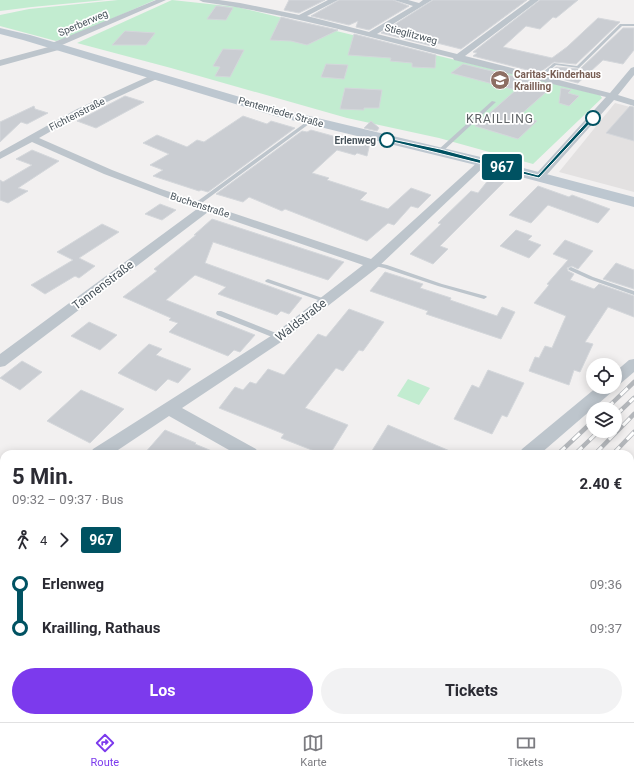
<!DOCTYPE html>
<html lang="de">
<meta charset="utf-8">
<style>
body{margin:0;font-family:Roboto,sans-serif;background:#f2f2f3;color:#2b2b33;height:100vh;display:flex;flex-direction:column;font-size:15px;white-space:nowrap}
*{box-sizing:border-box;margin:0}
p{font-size:13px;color:#7c7c81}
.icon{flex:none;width:22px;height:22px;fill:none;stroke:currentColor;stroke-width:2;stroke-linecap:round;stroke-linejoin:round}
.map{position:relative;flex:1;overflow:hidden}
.side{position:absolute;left:0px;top:450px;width:634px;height:272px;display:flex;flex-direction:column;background:#fff;border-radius:12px 12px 0 0;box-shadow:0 2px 10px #0003}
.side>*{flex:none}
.badge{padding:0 8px;border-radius:3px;font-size:14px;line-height:26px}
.buttons{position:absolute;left:586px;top:358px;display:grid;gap:8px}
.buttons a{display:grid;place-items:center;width:36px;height:36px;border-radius:50%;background:#fff;box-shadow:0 2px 10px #0003;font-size:20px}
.map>.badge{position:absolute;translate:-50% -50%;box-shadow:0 0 0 2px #fff}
.legs{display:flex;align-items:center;gap:6px;height:44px;padding:0 12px;font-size:13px}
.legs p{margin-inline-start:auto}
.head{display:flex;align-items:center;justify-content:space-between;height:68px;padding:0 12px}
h1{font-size:22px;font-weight:700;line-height:30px}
.action{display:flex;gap:8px;margin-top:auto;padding:8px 12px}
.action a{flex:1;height:46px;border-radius:24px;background:#7c3aed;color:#fff;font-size:16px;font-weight:700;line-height:46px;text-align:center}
.action a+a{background:#f2f2f3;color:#2b2b33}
ul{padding:0 12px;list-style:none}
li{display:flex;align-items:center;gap:14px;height:44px;font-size:15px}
li i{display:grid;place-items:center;width:6px;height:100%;margin:0 5px;background:currentColor}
li i::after{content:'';width:10px;height:10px;margin:-5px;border:3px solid;border-radius:50%;background:#fff}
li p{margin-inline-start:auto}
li:first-child i{background:linear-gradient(#0000 50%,currentColor 0)}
li:last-child i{background:linear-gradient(currentColor 50%,#0000 0)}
.tabs{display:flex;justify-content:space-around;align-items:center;height:56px;border-top:1px solid #e1e1e2;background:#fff;font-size:11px;color:#7c7c81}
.tabs a{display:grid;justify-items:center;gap:2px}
.tabs .active{color:#7c3aed}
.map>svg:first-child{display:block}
.education{fill:#e3e1e1}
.green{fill:#c2ecd0}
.building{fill:#cacdd2;stroke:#d4d7db}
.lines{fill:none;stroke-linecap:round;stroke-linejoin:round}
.lane{fill:#bdc5cc;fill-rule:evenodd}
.street{fill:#bdc5cc;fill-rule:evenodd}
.secondary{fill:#bdc7d0;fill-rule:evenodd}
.rail-far1-casing{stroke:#b3b6ba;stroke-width:4.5}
.rail-casing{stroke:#b3b6ba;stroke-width:5.5}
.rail-far1{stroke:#fff;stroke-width:3;stroke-dasharray:10;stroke-linecap:butt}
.rail{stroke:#fff;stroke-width:4;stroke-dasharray:12;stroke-linecap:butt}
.line-1{fill:#005262;stroke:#fff}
.stop-1-dot{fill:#fff;stroke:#005262;stroke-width:2}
.labels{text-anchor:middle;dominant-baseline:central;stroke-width:3.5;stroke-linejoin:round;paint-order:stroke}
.far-street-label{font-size:10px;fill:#49545c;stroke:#fff}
.far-education-label{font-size:10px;font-weight:bold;fill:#785e54;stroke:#fff;text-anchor:start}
.far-stop-label{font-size:10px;font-weight:bold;fill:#49545c;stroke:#fff;text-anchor:end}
.far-quarter-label{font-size:12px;letter-spacing:1px;fill:#5d6164;stroke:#fff}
.street-label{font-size:12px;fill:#49545c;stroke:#fff}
</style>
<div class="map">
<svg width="634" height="722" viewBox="0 0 634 722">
<rect width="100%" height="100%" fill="#f2f0f0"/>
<path class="education" d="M615 103 634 108V192L559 172Z"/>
<path class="green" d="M0 0H105L32 7 0 11Z
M118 0H155L70 37 56 41 0 26V15L29 9Z
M172 0 237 7 600 95 602 98 533 164 439 138 347 118 171 68 77 43Z
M408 379 430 388 419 405 397 396Z"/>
<path class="building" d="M289 0H325L299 13 284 10Z
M339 0H393L409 6 369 30 356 27 358 21 349 25 311 16Z
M433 0H527L461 49 437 43 436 47 381 33Z
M540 0H578L556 18 553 17 540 29 526 26 503 47 552 58 567 47 598 18 620 22 576 64 554 62 539 73 473 56 477 53 473 52Z
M216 6H219L233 8 226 20 207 19Z
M281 17 297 21 338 30 307 45 291 41 270 40Z
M623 28H634V50L623 64 603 60 578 83 562 79V77L560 79 546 75 556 67 580 69Z
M125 31 155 33 146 45H112Z
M354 34 436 55 435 68 412 67V63L390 61 391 58 348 55Z
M223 49 244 50 230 77 215 76 220 67 213 66Z
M326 64 348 65 344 79 321 77Z
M463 64 553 86 519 116 537 121 518 139 475 126 516 90 451 73Z
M345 88 382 90 379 108H364V110L340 109Z
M561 88 571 90 568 93 579 96 569 106 559 103Z
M125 96 144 102 96 128 77 121Z
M34 106 35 109 48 113 27 124 21 122 0 142V122Z
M630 106 634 107V141L606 133Z
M243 116 267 124 271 121 295 128 208 192 201 190 199 191 153 176 163 170 150 165 169 154 143 143 157 135 187 147 197 140 204 142Z
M371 121 379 128 377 131 364 128Z
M311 130 351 141 355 137 368 140 366 143H370L367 156 357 153 355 155 337 150 312 173 329 178 327 180 367 193 360 200 388 209 411 188 431 195 418 208 411 206 394 225 388 223 367 241 285 209 282 211 249 197 243 202 216 194 302 131 307 132Z
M32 150 59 161 18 188 28 191 8 203 0 200V180L3 182 32 165 16 159Z
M493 174 508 178 440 246 448 249 433 264 410 254 441 224 438 223 471 191 478 193Z
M538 186 569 197 572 195 610 209 598 223 548 205 531 223 509 215Z
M160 204 176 210 162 220 145 214Z
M212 219 307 250 344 262 328 280 213 242 205 263 302 298 289 314 281 311 277 315 218 294 226 287 195 275 166 300 255 335 240 352 234 350 228 356 169 332 178 323 169 320 171 318 123 297 157 271 154 269 196 235H194Z
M102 224 119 232 79 258 95 266 79 278 75 276 45 294 31 285 73 260 57 252Z
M516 230 532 236 528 240 541 245 529 258 500 246Z
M565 240 593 251 578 269 572 266 567 268 568 271 574 274 570 280 594 289 599 284 634 296V317L608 307 585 342 593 344 580 372 574 370 569 385 529 371 535 357 539 358 545 346 552 348 566 316 534 303 549 285 547 284 568 260 553 254Z
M616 263 634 270V289L603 279Z
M385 272 423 284 420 288 451 298 450 300 497 316 502 307 515 312 501 339 426 314 428 311 370 291Z
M349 309 384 322 363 351 359 350 343 371 336 368 305 408 348 425 330 454H322L281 438 284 434 219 408 235 387 243 390 250 382 256 384 268 369 284 375 318 334 326 337Z
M89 322 117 335 100 350 71 336Z
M149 344 162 349 156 355 191 369 178 383 168 379 156 391 118 373Z
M22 361 42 372 20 390 0 378Z
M488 370 524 383 507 417 502 415 492 434 454 419 472 385 479 388Z
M81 390 124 409 90 443 47 421Z
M388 425 457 454H370Z
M165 430 196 443 195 444 219 454H144Z"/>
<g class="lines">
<path class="lane" d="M620 24H634V26H622L579 68 556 65 539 79 536 78 554 63 577 66Z
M492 101 496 102 442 152H438V150Z
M309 120 313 121 199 205H195V203Z
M373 262 387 265 442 284 486 296 487 297 484 299 438 286 384 268 371 265 370 264Z
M571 267 593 277 634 291V295L589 279 569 270 568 269 569 268Z
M268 279 328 300 329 301 328 302H324L266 282 265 281 266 280Z
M217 311H221L281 335 282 337 279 339H277L217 315 216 313Z"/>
<path class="street" d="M156 0H166L62 45 63 47 62 49 0 66V60L52 46V43Z
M199 0H219L240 3 299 15 328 0H338L307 16 369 32 413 6 394 0H408L419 3 423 0H432L377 34 457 54 530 0H539L465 56 610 93 631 68 634 67V75L618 95 634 100V106L614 100 543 179 539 180 533 177 535 175 606 97 454 60 453 58C370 37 288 14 203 2Z
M156 73 160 76 159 78 83 113 39 138 112 170 161 189 371 259 480 160H488L489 162 378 267 284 340 182 408 256 449 259 454H236L169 416 112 454H90L93 449 274 334 363 265 208 212 5 366 0 367V354L197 209 104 174 32 142 0 159V152L77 109Z
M634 359V372L620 384 615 386V372L629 360Z
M597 387H615L613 391 540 454H519L522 449Z
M4 506V522L0 524V508Z
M196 718H222L221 722H195Z"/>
<path class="secondary" d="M0 28 30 35 284 110 489 159 634 197V207L480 166 275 116 23 40 0 34Z"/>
<defs>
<path id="rail-far1" d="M606 409 634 382
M615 416 634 398
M558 454 593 421
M575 454 599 431
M595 454 634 414
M613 454 634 432"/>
<path id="rail" d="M256 722 261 718
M280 722 285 718
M311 722 315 718
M336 722 340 718"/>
</defs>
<use href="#rail-far1" class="rail-far1-casing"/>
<use href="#rail" class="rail-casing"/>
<use href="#rail-far1" class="rail-far1"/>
<use href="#rail" class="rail"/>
</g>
<path class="line-1" d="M591 117 595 118 539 178 385 140 387 138 440 149 538 175Z"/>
<defs>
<symbol id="school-disc" viewBox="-11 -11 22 22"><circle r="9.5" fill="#8d6e63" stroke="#fff"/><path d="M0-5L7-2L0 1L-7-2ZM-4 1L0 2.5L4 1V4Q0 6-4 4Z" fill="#fff"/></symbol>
</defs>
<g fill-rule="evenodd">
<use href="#school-disc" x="489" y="69" width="22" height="22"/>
</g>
<g class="stop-1-dot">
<circle cx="593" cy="118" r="7"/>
<circle cx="387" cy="140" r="7"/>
</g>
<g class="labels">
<g class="far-street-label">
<text transform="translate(83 23) rotate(-23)">Sperberweg</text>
<text transform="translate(411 34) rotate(15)">Stieglitzweg</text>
<text transform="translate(281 112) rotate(16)">Pentenrieder Straße</text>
<text transform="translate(77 114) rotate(-27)">Fichtenstraße</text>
<text transform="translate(200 205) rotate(18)">Buchenstraße</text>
</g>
<g class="far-education-label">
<text x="514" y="74">Caritas-Kinderhaus<tspan x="514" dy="12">Krailling</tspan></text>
</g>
<g class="far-stop-label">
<text x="376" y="140">Erlenweg</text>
</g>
<g class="far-quarter-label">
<text x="500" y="119">KRAILLING</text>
</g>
<g class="street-label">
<text transform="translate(103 285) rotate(-37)">Tannenstraße</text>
<text transform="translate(301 320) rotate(-38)">Waldstraße</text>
</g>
</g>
</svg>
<div class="buttons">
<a><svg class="icon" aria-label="locate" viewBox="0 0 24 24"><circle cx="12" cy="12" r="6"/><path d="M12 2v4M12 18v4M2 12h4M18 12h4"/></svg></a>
<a><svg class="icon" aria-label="layers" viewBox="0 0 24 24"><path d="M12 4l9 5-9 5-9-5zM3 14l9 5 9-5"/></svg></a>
</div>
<b class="badge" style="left:502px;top:167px;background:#005262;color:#fff">967</b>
<section class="side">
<div class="head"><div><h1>5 Min.</h1><p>09:32 – 09:37 · Bus</p></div><b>2.40 €</b></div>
<div class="legs"><svg class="icon" aria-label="walk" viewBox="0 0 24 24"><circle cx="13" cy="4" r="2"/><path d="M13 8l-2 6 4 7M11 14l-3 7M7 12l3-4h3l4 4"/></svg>4<svg class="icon" aria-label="forward" viewBox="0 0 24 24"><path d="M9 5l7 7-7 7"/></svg><b class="badge" style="background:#005262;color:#fff">967</b></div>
<ul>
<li><i style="color:#005262"></i><b>Erlenweg</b><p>09:36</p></li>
<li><i style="color:#005262"></i><b>Krailling, Rathaus</b><p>09:37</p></li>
</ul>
<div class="action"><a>Los</a><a>Tickets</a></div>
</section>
</div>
<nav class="tabs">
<a class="active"><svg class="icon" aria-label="directions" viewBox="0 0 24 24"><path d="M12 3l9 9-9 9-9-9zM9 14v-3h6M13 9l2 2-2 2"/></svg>Route</a>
<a><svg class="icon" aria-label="map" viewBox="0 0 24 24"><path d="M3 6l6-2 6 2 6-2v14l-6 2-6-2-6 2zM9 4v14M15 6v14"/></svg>Karte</a>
<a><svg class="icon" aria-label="tickets" viewBox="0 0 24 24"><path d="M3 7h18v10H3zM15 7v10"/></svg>Tickets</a>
</nav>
